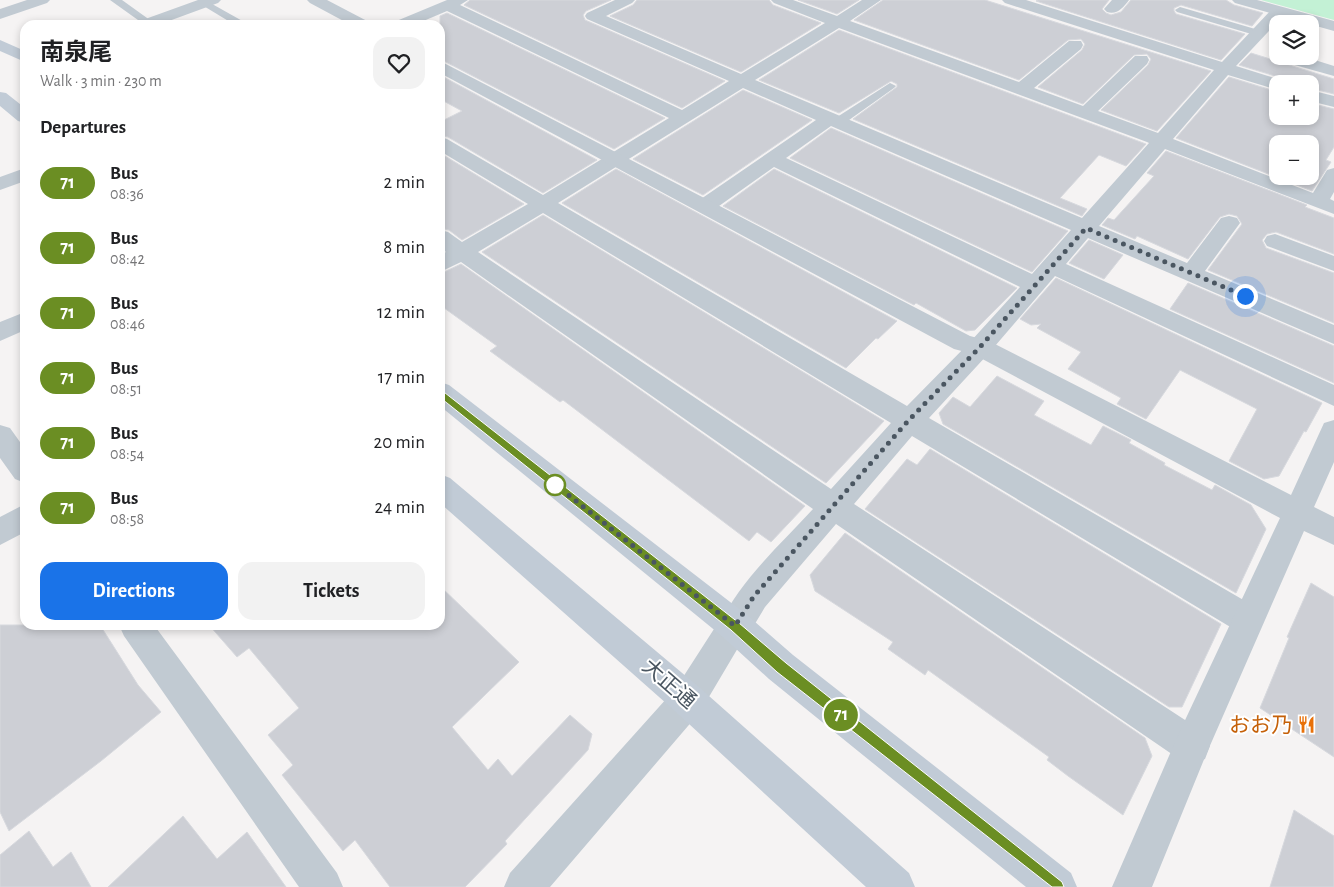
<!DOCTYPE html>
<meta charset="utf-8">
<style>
body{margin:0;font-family:"Alegreya Sans","Noto Sans JP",sans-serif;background:#f2f2f2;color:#202124;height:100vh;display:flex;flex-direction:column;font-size:19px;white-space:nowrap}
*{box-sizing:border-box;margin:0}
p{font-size:16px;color:#757577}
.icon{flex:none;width:28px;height:28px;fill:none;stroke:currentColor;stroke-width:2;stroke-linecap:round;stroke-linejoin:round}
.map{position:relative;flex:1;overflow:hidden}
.panel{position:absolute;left:20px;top:20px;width:425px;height:610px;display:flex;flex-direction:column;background:#fff;border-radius:15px;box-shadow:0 2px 8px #0003}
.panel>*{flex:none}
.badge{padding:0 10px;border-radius:16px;font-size:18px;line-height:32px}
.controls{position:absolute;left:1269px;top:15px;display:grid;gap:10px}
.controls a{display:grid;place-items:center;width:50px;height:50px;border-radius:10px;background:#fff;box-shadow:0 2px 8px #0003;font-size:25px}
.you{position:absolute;width:25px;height:25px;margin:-12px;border:4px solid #fff;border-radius:50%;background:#1a73e8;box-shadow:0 0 0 8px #1a73e833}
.map>.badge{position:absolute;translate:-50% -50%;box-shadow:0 0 0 2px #fff}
h2{padding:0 20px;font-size:19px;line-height:45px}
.round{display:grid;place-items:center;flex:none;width:52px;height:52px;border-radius:15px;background:#f2f2f2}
.summary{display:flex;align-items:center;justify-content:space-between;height:85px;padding:0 20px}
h1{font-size:24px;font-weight:700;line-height:38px}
.primary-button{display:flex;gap:10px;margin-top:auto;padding:10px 20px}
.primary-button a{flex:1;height:58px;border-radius:15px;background:#1a73e8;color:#fff;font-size:20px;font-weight:700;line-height:58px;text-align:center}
.primary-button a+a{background:#f2f2f2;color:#202124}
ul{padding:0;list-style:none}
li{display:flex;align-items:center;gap:15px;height:65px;padding:0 20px}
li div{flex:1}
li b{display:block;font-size:19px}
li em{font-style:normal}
li .badge{min-width:55px;font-weight:700;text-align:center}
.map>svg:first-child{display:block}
.green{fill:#c3f1d5}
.building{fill:#cdcfd5;stroke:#d7d9de;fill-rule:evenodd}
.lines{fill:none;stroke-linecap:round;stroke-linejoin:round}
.service{fill:#c1cad2;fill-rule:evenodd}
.minor{fill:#c1cad2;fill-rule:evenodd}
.tertiary{fill:#c1cad2;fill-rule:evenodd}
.secondary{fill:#c1cbd6;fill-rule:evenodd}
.line{fill:#6b8e23;stroke:#fff}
.walk{stroke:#4a5661;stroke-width:5;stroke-dasharray:0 9}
.stop-dot{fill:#fff;stroke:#6b8e23;stroke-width:2.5}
.labels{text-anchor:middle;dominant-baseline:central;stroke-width:4;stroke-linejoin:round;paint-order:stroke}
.near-street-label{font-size:21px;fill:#4a5661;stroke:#fff}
.near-food-label{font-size:21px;fill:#c56008;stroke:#fff;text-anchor:end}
</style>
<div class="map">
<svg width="1334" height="887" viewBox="0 0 1334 887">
<rect width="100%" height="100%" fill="#f5f3f3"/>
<path class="green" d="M1261 0H1334V20Z"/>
<path class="building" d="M470 0H611L586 11 583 15 585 20 725 81 682 108 464 5Z
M637 0H769L773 5 821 23 741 72 610 16 633 5Z
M798 0H859L837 14Z
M883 0H985L1211 71 1157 131 1101 110 1148 65 1151 59 1147 54 1134 55 1083 104 1038 87 1082 50 1085 44 1081 39 1068 40 1019 80 854 20Z
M1038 0H1109L1102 9 1106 13 1111 15 1121 12 1131 0H1226L1234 5 1263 13 1252 26 1181 5 1174 8V11L1176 14 1245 34 1221 60 1036 1Z
M447 13 665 118 614 149 440 59V16Z
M839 30 1146 144 1126 166 1099 155 1060 198 1087 209 1082 216 853 119 897 87V84L891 81 839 113 759 80Z
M1251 53 1334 79V94L1310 88V84H1288L1285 79 1239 65Z
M440 75 597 160 543 193 448 137 440 135V122L462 111 440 99Z
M1229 77 1278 92V116H1310V103L1334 109V147L1326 160 1331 162 1312 191 1176 138ZM1278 144H1310V176H1278Z
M743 90 812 120 703 195 633 159Z
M831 128 1068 231 1032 272 790 158Z
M1166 151 1307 205 1305 207 1334 218V254L1276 232 1267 234 1262 240 1266 248 1334 273V323L1208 270 1242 224 1237 216 1229 214 1220 217 1188 259 1137 236 1135 239 1102 225 1108 218 1114 220 1154 176 1147 173Z
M440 153 524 204 462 240 449 230 440 228Z
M616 169 897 321 878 339 876 338 846 368 562 203Z
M774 169 1017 288 975 330 966 331 916 303 914 305 723 206Z
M543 215 828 387 884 421 826 483 482 252Z
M1089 240 1123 255 1104 279 1069 263Z
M461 264 805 506 771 542 757 532 749 541 563 400 560 402 490 351 497 346 440 305V274Z
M1056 278 1322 403 1306 432 1304 431 1279 476 1264 479 1229 461 1257 409 1180 370 1146 419 1117 404 1121 398 1068 369 1081 352 1037 328 1041 324 1031 325 1020 319Z
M1188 283 1334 346V383L1170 309Z
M997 376 1044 401 1034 415 1091 445 1103 426 1131 440 1129 443 1165 463 1164 465 1212 490 1215 485 1251 505 1266 529 1236 593 943 424 939 413 953 397 970 407Z
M930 449 1221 624 1182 707H1169L865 509 907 459 917 465Z
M845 533 1145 738 1152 756 1123 815 1068 776 1047 760 1049 757 928 670 925 675 888 649 893 642 815 591 810 575Z
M1311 583 1334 597V757L1260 708 1289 638 1287 637Z
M440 586 519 662 452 727 488 770 498 759 512 776 570 715 592 734 588 750 505 841 507 844 465 887H390L355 840 343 851 282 775 293 765 268 735 299 708 249 648 237 657 209 625H440Z
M0 625H100L138 685 161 712 101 761 9 831 0 812Z
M1294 810 1334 836V887H1270Z
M183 816 217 859 247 832 286 887H108Z
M29 831 53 867 71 852 91 887H0V855Z"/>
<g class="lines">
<path class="service" d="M110 0H122L154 23 153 25H145Z
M205 0 246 23 247 25H235L202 5 200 3Z
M1180 7 1262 31 1263 33 1258 36 1177 12 1175 10Z
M890 83 896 86 894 88 842 125H834L832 122 834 119Z"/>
<path class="minor" d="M447 0H468L460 5 682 110 729 81 587 19 585 16 587 13 615 0H635L632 3 606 16 741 74 825 23 774 3 771 0H793L837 16 862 0H881L850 21 1019 82 1069 41H1081L1083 45 1081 49 1034 88 1083 106 1135 56H1147L1149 60 1147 64 1098 111 1158 133 1214 70 1005 3 1002 0H1026L1222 62 1273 8H1285L1287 11 1285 14 1236 66 1284 81 1286 84H1278V90L1228 75 1173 139 1313 193 1327 170 1334 168V192L1330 199 1334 201V214L1165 149 1099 226 1187 263 1221 218 1229 216 1237 218 1240 223 1205 271 1334 325V344L1088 238 1066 264 1334 385V406L1055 276 989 353 929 418 1259 609 1264 620 1259 631 1248 635 1237 631 912 436 854 504 1205 733 1210 746 1205 759 1192 764 1179 759 836 524 765 607 747 637 735 641 723 637 719 626C738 582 781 544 813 509L461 262 440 272V255L446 252 440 247V230L448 232 462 242 528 204 440 151V137L447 139 543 195 669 118 447 11 414 25H392L394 22ZM839 28 1147 142 1149 143 1082 218 755 80ZM743 88 816 120 698 201 695 206 698 211 705 212 712 211 774 167 1020 287 971 341 907 406 558 203ZM831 126 1071 230 1032 274 786 158ZM543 213 891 423 831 489 478 252Z
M1112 0H1129C1123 8 1117 15 1107 12L1104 9Z
M1278 52V56H1302L1334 66V76L1277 60 1275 56Z
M1310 90 1334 96V107L1310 101Z
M1275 234 1334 256V271L1267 246 1264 241 1267 236Z
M25 312V330L0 341V322Z
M0 425 10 428 25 449V483L15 479 0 458Z
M25 504V532L0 545V517Z
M119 625H154L337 873 343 887H299L124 636Z"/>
<path class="tertiary" d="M27 0H50L47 3 0 19V9Z
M198 0H221L218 3 158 25H135L137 22Z
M307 0H327L369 22 371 25H351L310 3Z
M1232 0H1257L1334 21V31L1235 3Z
M440 61 970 336 989 341 1291 495 1324 423 1334 420V462L1314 507 1334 517V545L1304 531 1205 757 1152 887H1112L1179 733 1280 518 973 354 954 349 440 73Z
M25 168V181L0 190V177Z
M735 611 747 615 751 626 700 712 550 887H504L510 873 676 688 723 615Z"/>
<path class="secondary" d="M0 40 25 51V62L0 51Z
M0 92 6 93 25 108V123L18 121 0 106Z
M440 382 449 385 747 615 793 655 1071 873 1077 887H1026L769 679 723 637 440 406Z
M440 474 450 478 700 688 909 873 915 887H866L676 712 440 503Z"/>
</g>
<path class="line" d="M440 389 739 623 786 663 1062 882 1064 887H1052L777 672 731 630 437 395V390Z"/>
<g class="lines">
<path class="walk" d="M555 485 548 479 735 626 754 596 908 421 980 347 1086 228 1245 296"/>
</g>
<defs>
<symbol id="restaurant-bare" viewBox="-9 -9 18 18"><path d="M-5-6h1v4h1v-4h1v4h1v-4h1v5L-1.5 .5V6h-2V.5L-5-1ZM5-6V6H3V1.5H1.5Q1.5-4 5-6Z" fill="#e8710a" stroke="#fff" stroke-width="2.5" paint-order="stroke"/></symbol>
</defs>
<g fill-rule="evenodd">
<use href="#restaurant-bare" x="1294" y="712" width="25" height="25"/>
</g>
<circle class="stop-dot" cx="555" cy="485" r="10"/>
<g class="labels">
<g class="near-street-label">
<text transform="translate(669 684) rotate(41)">大正通</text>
</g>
<g class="near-food-label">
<text x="1292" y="725">おお乃</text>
</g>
</g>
</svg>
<div class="controls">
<a><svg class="icon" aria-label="layers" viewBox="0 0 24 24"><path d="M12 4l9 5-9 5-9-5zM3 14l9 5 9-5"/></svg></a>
<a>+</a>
<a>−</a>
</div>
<div class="you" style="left:1245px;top:296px"></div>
<b class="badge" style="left:841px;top:715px;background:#6b8e23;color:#fff">71</b>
<section class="panel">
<div class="summary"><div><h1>南泉尾</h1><p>Walk · 3 min · 230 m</p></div><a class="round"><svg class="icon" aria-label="heart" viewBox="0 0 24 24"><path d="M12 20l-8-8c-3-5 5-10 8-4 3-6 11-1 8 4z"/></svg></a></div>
<h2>Departures</h2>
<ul>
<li><span class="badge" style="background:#6b8e23;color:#fff">71</span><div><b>Bus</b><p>08:36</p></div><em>2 min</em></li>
<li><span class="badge" style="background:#6b8e23;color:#fff">71</span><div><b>Bus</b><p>08:42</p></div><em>8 min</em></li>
<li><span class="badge" style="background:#6b8e23;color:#fff">71</span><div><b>Bus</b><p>08:46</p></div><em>12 min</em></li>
<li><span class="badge" style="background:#6b8e23;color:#fff">71</span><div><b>Bus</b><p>08:51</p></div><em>17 min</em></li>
<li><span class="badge" style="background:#6b8e23;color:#fff">71</span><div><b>Bus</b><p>08:54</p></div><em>20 min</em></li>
<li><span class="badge" style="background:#6b8e23;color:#fff">71</span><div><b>Bus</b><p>08:58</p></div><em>24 min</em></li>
</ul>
<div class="primary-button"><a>Directions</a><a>Tickets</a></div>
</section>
</div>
